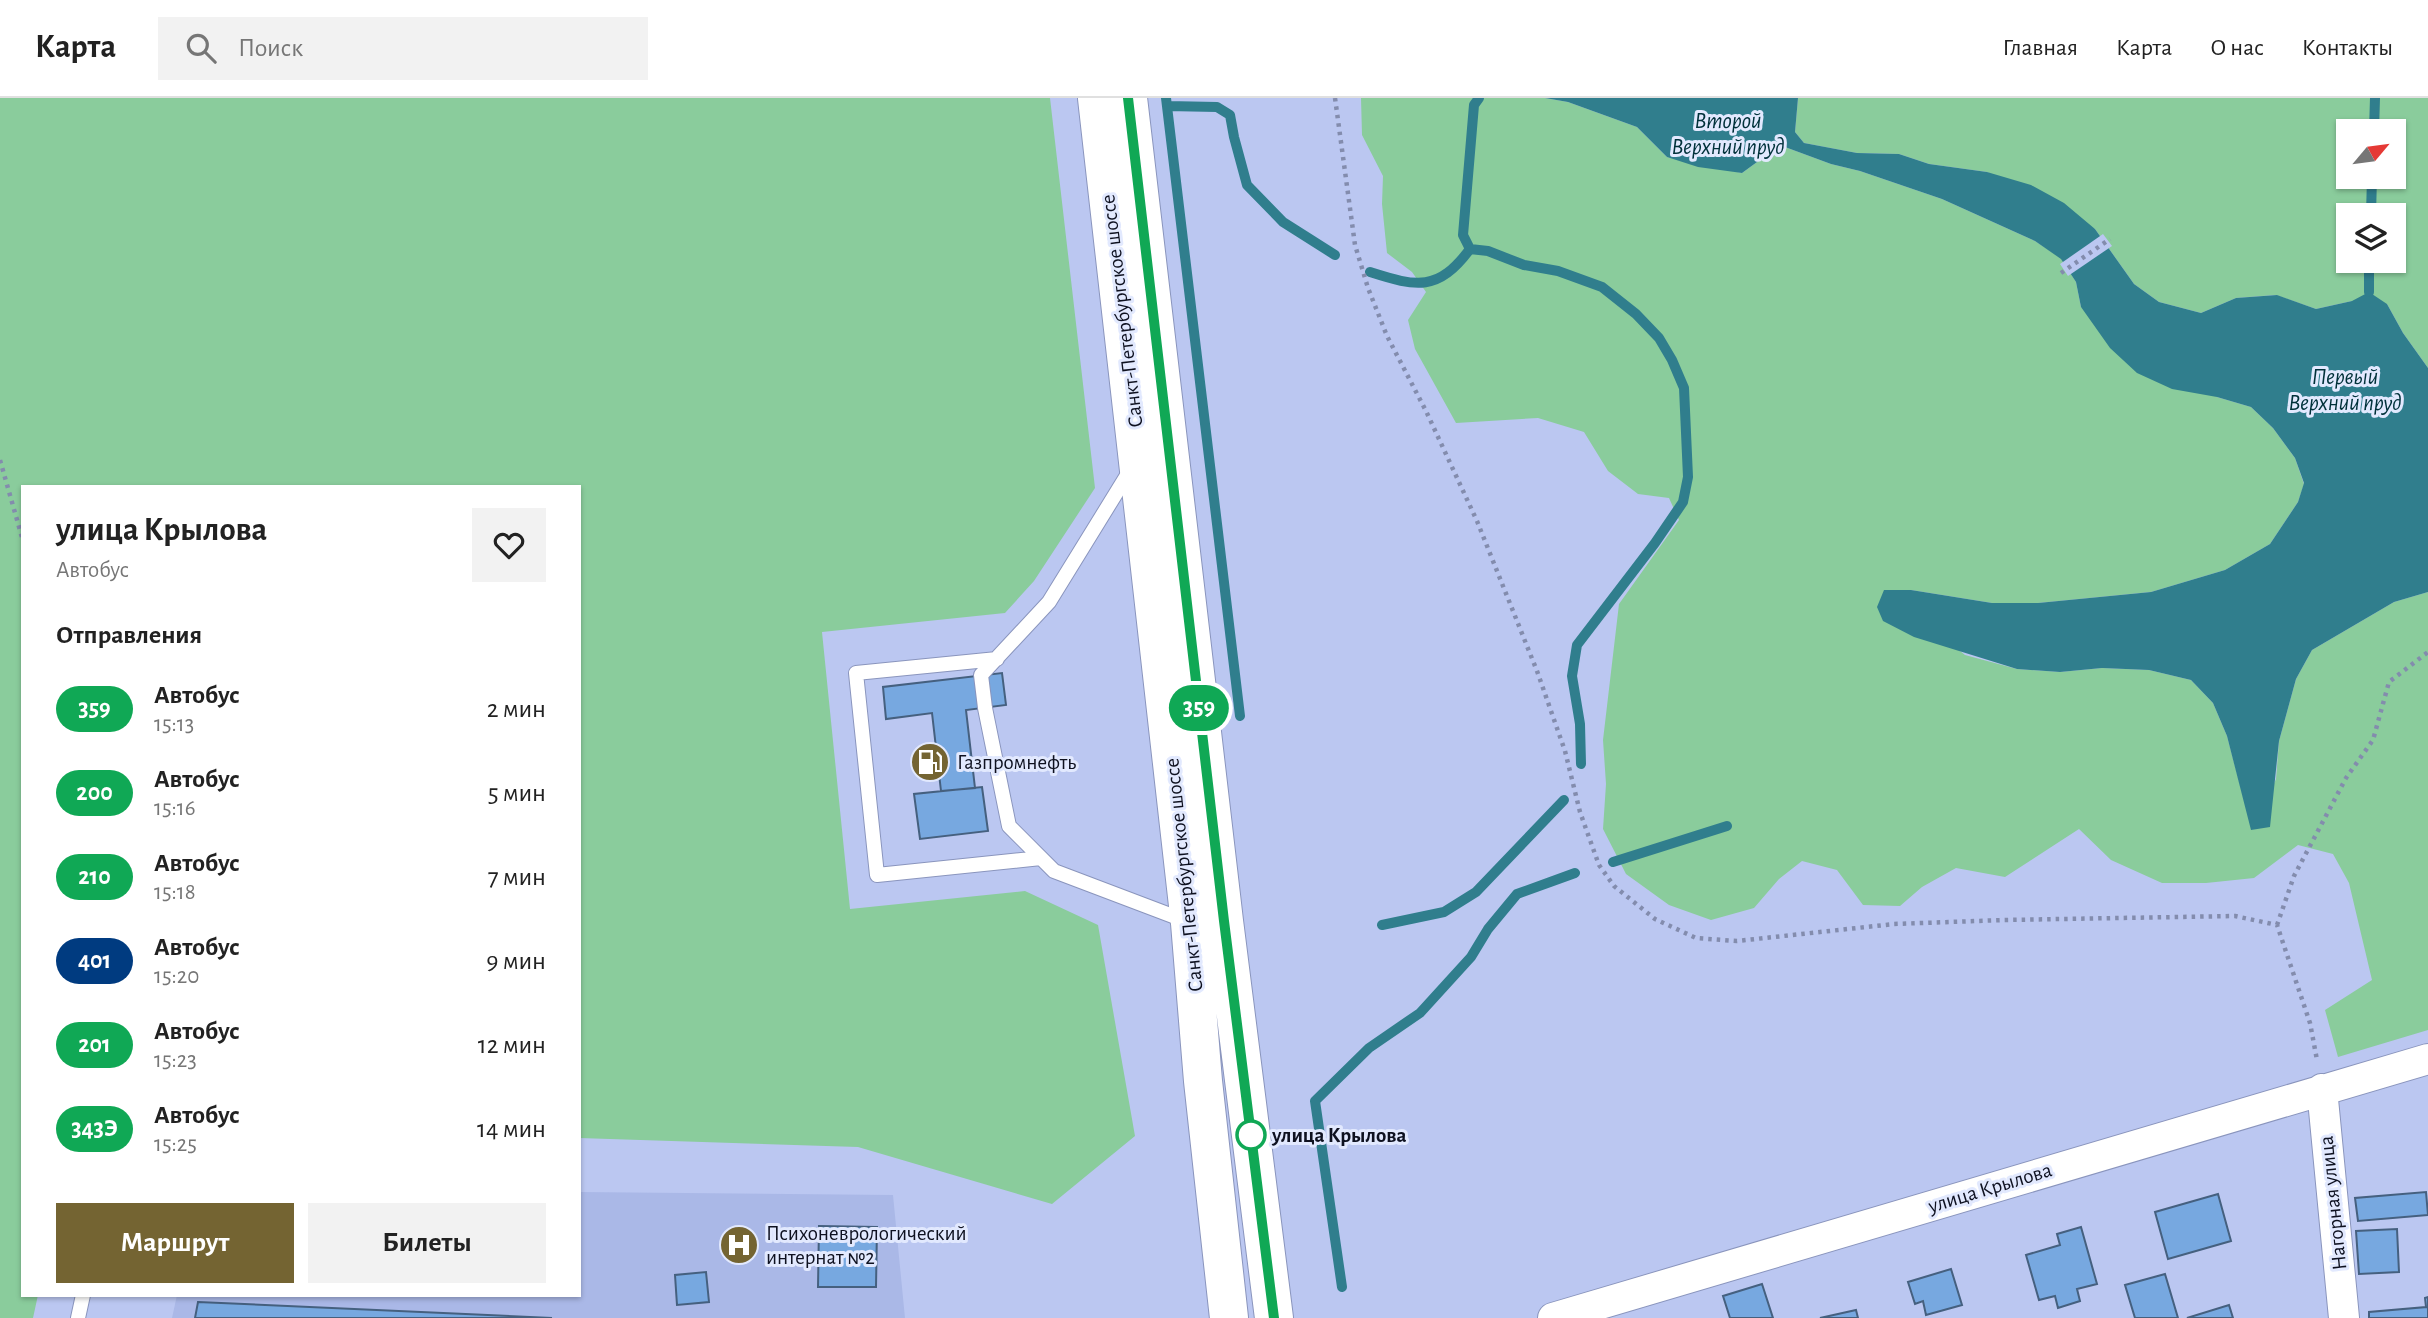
<!DOCTYPE html>
<html lang="ru">
<meta charset="utf-8">
<style>
body{margin:0;font-family:"Alegreya Sans",sans-serif;background:#f2f2f2;color:#222;height:100vh;display:flex;flex-direction:column;font-size:26px;white-space:nowrap}
*{box-sizing:border-box;margin:0}
p{font-size:23px;color:#767676}
.icon{flex:none;width:38px;height:38px;fill:none;stroke:currentColor;stroke-width:2;stroke-linecap:round;stroke-linejoin:round}
.map{position:relative;flex:1;overflow:hidden}
.details{position:absolute;left:21px;top:387px;width:560px;height:812px;display:flex;flex-direction:column;background:#fff;border-radius:0px;box-shadow:0 2px 5px #0004}
.details>*{flex:none}
.badge{padding:0 14px;border-radius:23px;font-size:24px;line-height:46px}
.needle{width:46px;rotate:61deg}
.tools{position:absolute;left:2336px;top:21px;display:grid;gap:14px}
.tools a{display:grid;place-items:center;width:70px;height:70px;border-radius:0px;background:#fff;box-shadow:0 2px 5px #0004;font-size:35px}
.map>.badge{position:absolute;translate:-50% -50%;box-shadow:0 0 0 4px #fff}
h2{padding:0 35px;font-size:26px;line-height:63px}
.round{display:grid;place-items:center;flex:none;width:74px;height:74px;border-radius:0px;background:#f2f2f2}
.overview{display:flex;align-items:center;justify-content:space-between;height:119px;padding:0 35px}
h1{font-size:33px;font-weight:700;line-height:52px}
.primary-button{display:flex;gap:14px;margin-top:auto;padding:14px 35px}
.primary-button a{flex:1;height:80px;border-radius:0px;background:#746432;color:#fff;font-size:28px;font-weight:700;line-height:80px;text-align:center}
.primary-button a+a{background:#f2f2f2;color:#222}
ul{padding:0;list-style:none}
li{display:flex;align-items:center;gap:21px;height:84px;padding:0 35px}
li div{flex:1}
li b{display:block;font-size:26px}
li em{font-style:normal}
li .badge{min-width:77px;font-weight:700;text-align:center}
header{display:flex;align-items:center;gap:42px;box-sizing:border-box;height:98px;padding:0 35px;background:#fff;border-bottom:2px solid #e0e0e0}
header strong{font-size:33px}
nav{display:flex;gap:38px;margin-inline-start:auto;font-size:24px}
.search{width:490px;height:63px;background:#f2f2f2;display:flex;align-items:center;gap:18px;box-sizing:border-box;padding:0 24px;border-radius:0px;color:#767676;font-size:26px}
.map>svg:first-child{display:block}
.built{fill:#aab8e7}
.green{fill:#8acc9c;fill-rule:evenodd}
.water{fill:#307e8d}
.pier{fill:#bbc7f1}
.lines{fill:none;stroke-linecap:round;stroke-linejoin:round}
.stream{stroke:#307e8d;stroke-width:10}
.building{fill:#77a8e0;stroke:#45607f;stroke-width:2}
.service-casing{stroke:#8a95bd;stroke-width:16}
.minor-casing{stroke:#8a95bd;stroke-width:32}
.primary-casing{stroke:#8a95bd;stroke-width:40}
.path{stroke:#838cad;stroke-width:4.5;stroke-dasharray:3.5 5;stroke-linecap:butt}
.service{stroke:#fff;stroke-width:14}
.minor{stroke:#fff;stroke-width:30}
.primary{stroke:#fff;stroke-width:38}
.line-casing{stroke:#fff;stroke-width:16}
.line{stroke:#10a855;stroke-width:10}
.stop-dot{fill:#fff;stroke:#10a855;stroke-width:3.5}
.labels{text-anchor:middle;dominant-baseline:central;stroke-width:6;stroke-linejoin:round;paint-order:stroke}
.street-label{font-size:21px;fill:#0e1120;stroke:#e2e9fe}
.poi-label{font-size:21px;fill:#0e1120;stroke:#e2e9fe;text-anchor:start}
.stop-label{font-size:21px;font-weight:bold;fill:#0e1120;stroke:#e2e9fe;text-anchor:start}
.water-label{font-size:23px;font-style:italic;fill:#00313a;stroke:#e2e9fe}
</style>
<header>
<strong>Карта</strong>
<div class="search"><svg class="icon" aria-label="search" viewBox="0 0 24 24"><circle cx="10" cy="10" r="6"/><path d="M15 15l6 6"/></svg>Поиск</div>
<nav><a>Главная</a><a>Карта</a><a>О нас</a><a>Контакты</a></nav>
</header>
<div class="map">
<svg width="2428" height="1220" viewBox="0 0 2428 1220">
<rect width="100%" height="100%" fill="#bbc7f1"/>
<path class="built" d="M579 1094 893 1097 905 1220H172L177 1197H579Z"/>
<path class="green" d="M0 0H1050L1095 390 1034 483 1005 515 822 534 850 811 1025 793 1098 827 1135 1038 1052 1106 858 1049 579 1040V388H23V1197H38L33 1220H0Z
M1361 0H1545L1568 4 1637 29 1667 59 1742 75 1768 56 1785 49 1831 66 1860 73 1942 101 2035 143 2061 160 2076 184 2081 209 2217 299 2251 309 2273 330 2295 360 2304 386 2298 404 2270 446 2225 472 2151 494 2038 505H1992L1911 492H1884L1965 557 2017 571 2060 574 2102 570 2149 572 2191 582 2213 605 2227 638 2252 732 2276 681 2279 643 2296 581 2312 552 2394 504 2428 494V932L2338 959 2325 912 2372 882 2349 785 2333 756 2298 747 2254 780 2206 785H2162L2111 762 2079 731 2005 779 1956 770 1922 789 1900 808 1863 807 1837 772 1802 763 1779 781 1754 810 1711 822 1669 807 1626 776 1603 731 1606 686 1603 642 1619 506 1679 422 1669 400 1638 396 1608 373 1584 334 1538 320 1456 325 1415 251 1408 222 1426 194 1412 174 1387 155 1382 106 1383 78 1362 37Z
M1798 0H2428V270L2403 235 2387 206 2352 203 2316 211 2276 197 2236 200 2201 215 2159 204 2134 186 2095 131 1987 74 1929 66 1899 56 1857 55 1804 45 1795 34ZM2348 33H2394V79H2348ZM2348 117H2394V163H2348Z"/>
<path class="water" d="M1545 0H1798L1795 34 1804 45 1857 55 1899 56 1929 66 1987 74 2031 87 2064 105 2095 131 2134 186 2159 204 2201 215 2236 200 2277 197 2316 211 2352 203 2369 194 2387 206 2403 235 2428 270V494L2394 504 2312 552 2296 581 2279 643 2270 729 2251 732 2227 638 2213 605 2191 582 2149 572 2102 570 2060 574 2017 571 1914 539 1883 523 1877 509 1884 492H1911L1992 505H2038L2151 494 2225 472 2270 446 2298 404 2304 385 2295 360 2273 330 2251 309 2217 299 2172 291 2137 275 2110 250 2081 209 2076 184 2061 161 2035 143 1942 101 1860 73 1831 66 1785 49 1768 56 1742 75 1698 69 1667 59 1637 29 1568 4Z"/>
<path class="pier" d="M2103 136 2112 148 2068 178 2060 166Z"/>
<g class="lines">
<path class="stream" d="M1166 0 1240 618
M1479 0 1474 7 1463 137 1470 151 1488 153 1524 167 1558 173 1602 189 1636 216 1659 240 1672 262 1684 290 1688 379 1683 404 1655 445 1577 547 1572 578 1580 626 1581 666
M1167 8 1217 9 1230 17 1234 39 1247 87 1283 124 1335 157
M2374 33 2375 0
M2371 117 2372 79
M1370 174C1417 189 1438 194 1470 151
M2369 194V163
M1613 764 1727 728
M1382 827 1444 814 1476 794 1564 702
M1342 1189 1315 1003 1369 950 1420 915 1471 859 1488 831 1517 796 1575 775"/>
</g>
<path class="building" d="M1002 575 1006 607 966 612 975 690 941 693 932 615 886 621 883 589Z
M982 689 988 733 920 741 914 696Z
M2426 1094 2428 1117 2358 1123 2355 1100Z
M2218 1096 2231 1143 2168 1161 2155 1114Z
M819 1128 877 1129 876 1189H818Z
M2081 1129 2097 1186 2077 1191 2080 1203 2058 1210 2055 1198 2039 1202 2026 1157 2060 1147 2057 1136Z
M2397 1131 2399 1174 2359 1176 2356 1133Z
M1951 1171 1962 1207 1926 1217 1923 1203 1915 1206 1908 1184Z
M706 1174 709 1204 677 1207 675 1177Z
M2165 1176 2178 1220H2135L2125 1187Z
M1762 1186 1773 1220H1730L1723 1198Z
M2428 1199V1220H2369V1214L2426 1209 2425 1200Z
M198 1204 552 1220H195Z
M2229 1207 2233 1220H2187Z
M1856 1212 1858 1220H1820Z"/>
<g class="lines">
<defs>
<path id="service" d="M1131 371 1049 504 981 577 985 610 1009 728 1054 773 1186 823
M997 561 856 575 877 777 1041 760
M78 1220 83 1197"/>
<path id="minor" d="M2322 991 2344 1220
M1553 1220 2428 961"/>
<path id="primary" d="M1097 0 1190 825 1203 983 1229 1220
M1128 0 1224 823 1274 1220"/>
</defs>
<use href="#service" class="service-casing"/>
<use href="#minor" class="minor-casing"/>
<use href="#primary" class="primary-casing"/>
<path class="path" d="M1335 0 1355 147 1368 190 1387 238 1426 313 1477 423 1537 573 1565 653 1580 714 1599 767 1614 788 1655 821 1696 840 1737 843 1894 826 2004 822 2235 818 2277 827 2310 925 2317 962
M2061 175 2110 141
M0 362 23 443
M2277 827 2294 778 2346 680 2373 642 2389 584 2428 554"/>
<use href="#service" class="service"/>
<use href="#minor" class="minor"/>
<use href="#primary" class="primary"/>
</g>
<g class="lines">
<defs>
<path id="line" d="M1128 0 1224 823 1274 1220"/>
</defs>
<use href="#line" class="line-casing"/>
<use href="#line" class="line"/>
</g>
<defs>
<symbol id="fuel-disc" viewBox="-11 -11 22 22"><circle r="9.5" fill="#746432" stroke="#e2e9fe"/><path d="M-5.5-6h7V0h2V4h1.3V-2.5L3-4.5l.8-.8L6-3V5H2.5V1h-1V6h-7ZM-4.2-4.7v3.2H.2V-4.7Z" fill="#fff"/></symbol>
<symbol id="hospital-disc" viewBox="-11 -11 22 22"><circle r="9.5" fill="#746432" stroke="#e2e9fe"/><path d="M-5-5h3v3.5h4V-5h3V5h-3V1.5h-4V5h-3Z" fill="#fff"/></symbol>
</defs>
<g fill-rule="evenodd">
<use href="#fuel-disc" x="908" y="642" width="44" height="44"/>
<use href="#hospital-disc" x="717" y="1125" width="44" height="44"/>
</g>
<circle class="stop-dot" cx="1251" cy="1037" r="14"/>
<g class="labels">
<g class="street-label">
<text transform="translate(1122 213) rotate(-97)">Санкт-Петербургское шоссе</text>
<text transform="translate(1184 777) rotate(-96)">Санкт-Петербургское шоссе</text>
<text transform="translate(1990 1090) rotate(-17)">улица Крылова</text>
<text transform="translate(2333 1105) rotate(-96)">Нагорная улица</text>
</g>
<g class="poi-label">
<text x="957" y="664">Газпромнефть</text>
<text x="766" y="1135">Психоневрологический<tspan x="766" dy="24">интернат №2</tspan></text>
</g>
<g class="stop-label">
<text x="1272" y="1037">улица Крылова</text>
</g>
<g class="water-label">
<text x="1728" y="23">Второй<tspan x="1728" dy="26">Верхний пруд</tspan></text>
<text x="2345" y="279">Первый<tspan x="2345" dy="26">Верхний пруд</tspan></text>
</g>
</g>
</svg>
<div class="tools">
<a><svg class="needle" viewBox="-14 -14 28 28"><path d="M0-13l5 13h-10z" fill="#e53935"/><path d="M0 13l5-13h-10z" fill="#767676"/></svg></a>
<a><svg class="icon" aria-label="layers" viewBox="0 0 24 24"><path d="M12 4l9 5-9 5-9-5zM3 14l9 5 9-5"/></svg></a>
</div>
<b class="badge" style="left:1199px;top:610px;background:#10a855;color:#fff">359</b>
<section class="details">
<div class="overview"><div><h1>улица Крылова</h1><p>Автобус</p></div><a class="round"><svg class="icon" aria-label="heart" viewBox="0 0 24 24"><path d="M12 20l-8-8c-3-5 5-10 8-4 3-6 11-1 8 4z"/></svg></a></div>
<h2>Отправления</h2>
<ul>
<li><span class="badge" style="background:#10a855;color:#fff">359</span><div><b>Автобус</b><p>15:13</p></div><em>2 мин</em></li>
<li><span class="badge" style="background:#10a855;color:#fff">200</span><div><b>Автобус</b><p>15:16</p></div><em>5 мин</em></li>
<li><span class="badge" style="background:#10a855;color:#fff">210</span><div><b>Автобус</b><p>15:18</p></div><em>7 мин</em></li>
<li><span class="badge" style="background:#003b80;color:#fff">401</span><div><b>Автобус</b><p>15:20</p></div><em>9 мин</em></li>
<li><span class="badge" style="background:#10a855;color:#fff">201</span><div><b>Автобус</b><p>15:23</p></div><em>12 мин</em></li>
<li><span class="badge" style="background:#10a855;color:#fff">343Э</span><div><b>Автобус</b><p>15:25</p></div><em>14 мин</em></li>
</ul>
<div class="primary-button"><a>Маршрут</a><a>Билеты</a></div>
</section>
</div>
